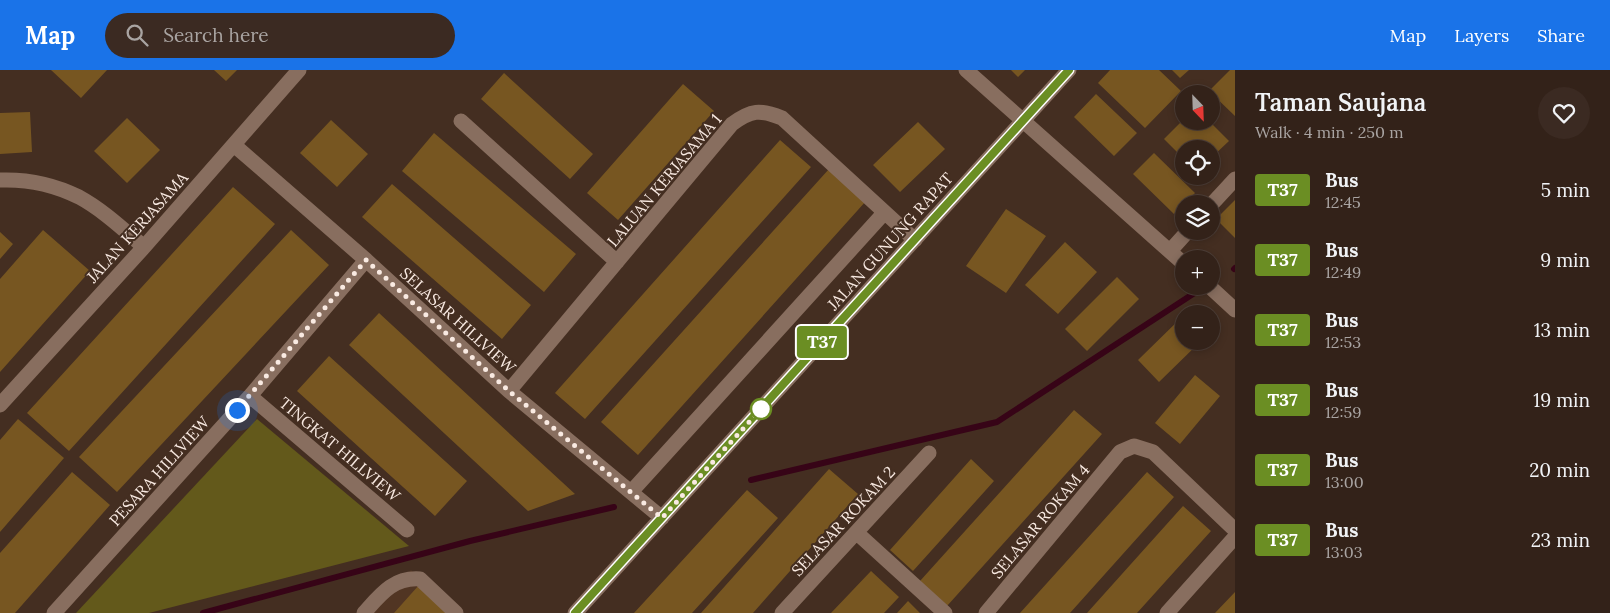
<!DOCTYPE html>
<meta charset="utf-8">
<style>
body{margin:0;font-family:Lora,serif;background:#3b2a22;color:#f1f3f6;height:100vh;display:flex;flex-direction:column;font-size:19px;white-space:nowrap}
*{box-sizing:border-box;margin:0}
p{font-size:16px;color:#a9a4a2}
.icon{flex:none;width:28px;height:28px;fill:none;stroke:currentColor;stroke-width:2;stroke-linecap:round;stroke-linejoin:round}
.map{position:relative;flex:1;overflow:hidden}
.details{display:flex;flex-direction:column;background:#332219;width:375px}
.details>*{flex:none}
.badge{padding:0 10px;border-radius:4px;font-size:18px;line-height:32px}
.needle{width:32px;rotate:157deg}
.buttons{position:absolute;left:1175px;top:15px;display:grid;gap:10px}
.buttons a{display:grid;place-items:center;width:45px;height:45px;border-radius:50%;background:#332219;box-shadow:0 2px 8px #0003,0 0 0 1px #4e3f38;font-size:25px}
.you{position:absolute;width:25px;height:25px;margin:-12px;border:4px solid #fff;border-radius:50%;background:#1a73e8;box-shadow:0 0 0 8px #1a73e833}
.map>.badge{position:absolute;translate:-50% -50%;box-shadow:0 0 0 2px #fff}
.round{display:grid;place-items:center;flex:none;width:52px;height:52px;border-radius:26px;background:#3b2a22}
.summary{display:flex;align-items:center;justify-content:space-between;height:85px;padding:0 20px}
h1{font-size:24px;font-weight:600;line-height:38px}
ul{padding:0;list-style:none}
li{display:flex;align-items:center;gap:15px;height:70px;padding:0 20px}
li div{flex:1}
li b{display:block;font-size:19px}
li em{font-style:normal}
li .badge{min-width:55px;font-weight:700;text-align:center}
header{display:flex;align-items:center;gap:30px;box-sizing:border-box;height:70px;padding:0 25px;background:#1a73e8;color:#fff}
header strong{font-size:24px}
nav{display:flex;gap:28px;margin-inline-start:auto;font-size:18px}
.search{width:350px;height:45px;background:#3b2a22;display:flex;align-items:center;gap:12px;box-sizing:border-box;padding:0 18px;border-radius:28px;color:#a9a4a2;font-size:19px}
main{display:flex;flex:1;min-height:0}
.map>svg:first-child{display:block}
.built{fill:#513523}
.green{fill:#63591b}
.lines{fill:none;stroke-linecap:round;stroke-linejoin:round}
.stream{stroke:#370417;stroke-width:6}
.building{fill:#775621}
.minor{stroke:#886e5f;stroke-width:15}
.line-casing{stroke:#fff;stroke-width:11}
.line{stroke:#6b8e23;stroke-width:8}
.walk{stroke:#f9eae2;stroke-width:5;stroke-dasharray:0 9}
.stop-dot{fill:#fff;stroke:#6b8e23;stroke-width:2.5}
.labels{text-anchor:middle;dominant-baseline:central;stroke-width:4;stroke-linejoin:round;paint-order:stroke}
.street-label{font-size:16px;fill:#f9eae2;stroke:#442e21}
</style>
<header>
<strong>Map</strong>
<div class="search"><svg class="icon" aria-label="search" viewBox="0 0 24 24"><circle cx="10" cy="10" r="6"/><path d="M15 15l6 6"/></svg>Search here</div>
<nav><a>Map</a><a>Layers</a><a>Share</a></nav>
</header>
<main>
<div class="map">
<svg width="1235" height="543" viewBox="0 0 1235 543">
<rect width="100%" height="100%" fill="#442e21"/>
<path class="built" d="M411 500 456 543H371Z"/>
<path class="green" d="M257 349 409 476 149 543H76Z"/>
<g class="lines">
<path class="stream" d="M1234 199 1235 198
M751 410 997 352 1196 222
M203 543 470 471 614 437"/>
</g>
<path class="building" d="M51 0H107L81 28Z
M214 0H237L226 11Z
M1011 0H1025L1018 7Z
M1110 0H1159L1181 21 1145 58 1098 13Z
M1172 0H1189L1180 8Z
M1230 0H1235V46L1209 21Z
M504 3 593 84 570 109 481 29Z
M683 14 714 41 618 150 587 123Z
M1096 24 1137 63 1114 86 1074 47Z
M30 42 32 82 0 84V43Z
M127 48 160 80 127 113 94 81Z
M1184 49V51H1209L1229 71 1211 88V79H1184V89L1164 69Z
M331 50 368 84 337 117 300 83Z
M918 52 945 79 900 122 873 95Z
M434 63 576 184 544 222 402 101Z
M780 70 811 97 585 349 555 323Z
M1154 83 1195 123 1174 144 1133 104Z
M829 99 866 131 638 385 601 352Z
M392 114 531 235 502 269 362 147Z
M233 117 275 154 69 381 27 343Z
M1235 130V168L1216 149Z
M1006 139 1046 166 1006 223 966 196Z
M43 160 90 201 0 302V209Z
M291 160 329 195 117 422 79 387Z
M0 162 13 174 0 189Z
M1065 172 1097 202 1058 244 1025 215Z
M1117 207 1139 229 1087 281 1065 259Z
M1194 235 1203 244H1185Z
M379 243 575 424 528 441 349 275Z
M1184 245V271H1201L1159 312 1138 290Z
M329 286 467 411 435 446 297 321Z
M1195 305 1220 326 1180 374 1155 353Z
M1074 340 1102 364 947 536 920 511Z
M18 349 64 388 0 462V370Z
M971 389 994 411 913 501 890 480Z
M829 399 858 424 753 543H701Z
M72 402 110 435 15 543H0V483Z
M1147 402 1174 427 1070 543H1020Z
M747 420 778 448 692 543H634Z
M1183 436 1211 461 1137 543H1087Z
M871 501 899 527 884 543H831Z
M419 515 449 543H394Z
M1235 522V543H1215Z
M908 531 920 543H897Z"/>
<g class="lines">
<path class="minor" d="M966 0 1184 194
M461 51 617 192
M234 75 366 190 509 321 662 448
M0 110C27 109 55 115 79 127 103 140 124 160 144 177
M1211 135 1235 109
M1170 181 1188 161
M1209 216 1235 240
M509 321 732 54C751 40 760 39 782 48L915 170
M250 326 407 460
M0 335 144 177 299 0
M631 422 884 143
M857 463 945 543
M54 543 250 326 366 190
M364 543C380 525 393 507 420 509L456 543
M575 543 1069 0
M782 543 929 383
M986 543 1120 382 1134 376 1153 382 1235 460
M1167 543 1235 467"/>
</g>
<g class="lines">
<defs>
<path id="line" d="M575 543 1069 0"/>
</defs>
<use href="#line" class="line-casing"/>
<use href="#line" class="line"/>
<path class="walk" d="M237 340 366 190 509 321 662 448 761 339"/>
</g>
<circle class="stop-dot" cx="761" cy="339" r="10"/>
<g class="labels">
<g class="street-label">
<text transform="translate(664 110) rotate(-50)">LALUAN KERJASAMA 1</text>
<text transform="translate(137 157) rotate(-48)">JALAN KERJASAMA</text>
<text transform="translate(890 171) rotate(-48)">JALAN GUNUNG RAPAT</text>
<text transform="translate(458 250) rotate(42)">SELASAR HILLVIEW</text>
<text transform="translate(340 379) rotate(40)">TINGKAT HILLVIEW</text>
<text transform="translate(159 401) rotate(-48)">PESARA HILLVIEW</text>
<text transform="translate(843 451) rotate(-47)">SELASAR ROKAM 2</text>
<text transform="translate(1040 451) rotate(-50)">SELASAR ROKAM 4</text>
</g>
</g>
</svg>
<div class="buttons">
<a><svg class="needle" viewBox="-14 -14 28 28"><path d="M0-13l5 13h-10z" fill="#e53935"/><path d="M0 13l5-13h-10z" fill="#a9a4a2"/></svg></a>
<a><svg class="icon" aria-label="locate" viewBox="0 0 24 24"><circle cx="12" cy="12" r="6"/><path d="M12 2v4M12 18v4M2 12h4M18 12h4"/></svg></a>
<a><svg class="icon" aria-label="layers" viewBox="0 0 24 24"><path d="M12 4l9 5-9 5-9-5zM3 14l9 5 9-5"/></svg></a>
<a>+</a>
<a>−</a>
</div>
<div class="you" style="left:237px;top:340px"></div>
<b class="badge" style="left:822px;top:272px;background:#6b8e23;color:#fff">T37</b>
</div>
<section class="details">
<div class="summary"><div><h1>Taman Saujana</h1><p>Walk · 4 min · 250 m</p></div><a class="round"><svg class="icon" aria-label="heart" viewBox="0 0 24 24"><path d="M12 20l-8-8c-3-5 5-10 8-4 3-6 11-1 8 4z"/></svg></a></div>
<ul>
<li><span class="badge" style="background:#6b8e23;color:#fff">T37</span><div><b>Bus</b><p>12:45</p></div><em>5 min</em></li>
<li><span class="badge" style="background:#6b8e23;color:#fff">T37</span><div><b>Bus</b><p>12:49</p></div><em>9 min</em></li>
<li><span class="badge" style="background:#6b8e23;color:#fff">T37</span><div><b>Bus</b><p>12:53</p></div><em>13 min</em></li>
<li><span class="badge" style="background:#6b8e23;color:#fff">T37</span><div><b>Bus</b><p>12:59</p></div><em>19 min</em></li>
<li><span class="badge" style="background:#6b8e23;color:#fff">T37</span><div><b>Bus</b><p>13:00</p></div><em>20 min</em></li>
<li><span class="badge" style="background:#6b8e23;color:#fff">T37</span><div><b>Bus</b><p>13:03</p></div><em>23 min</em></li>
</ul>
</section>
</main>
